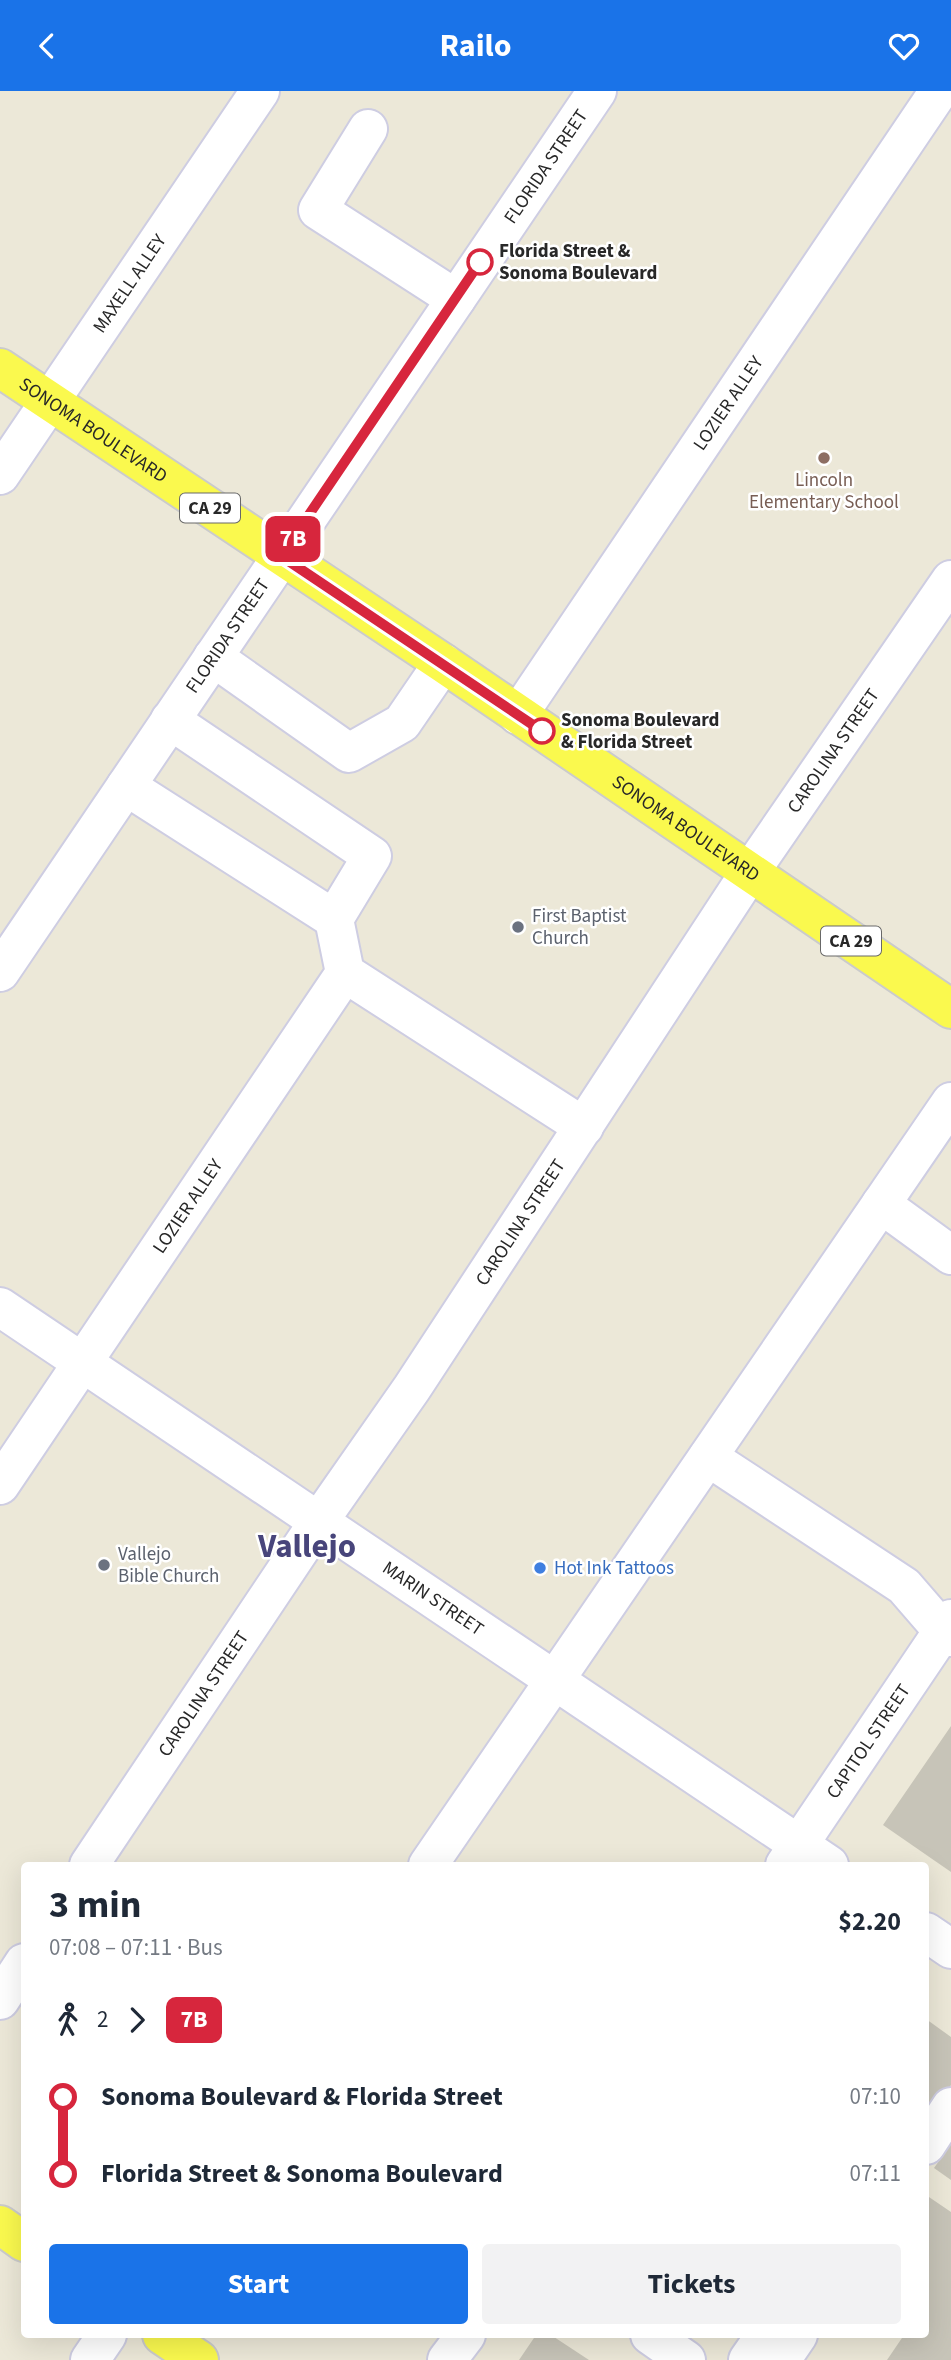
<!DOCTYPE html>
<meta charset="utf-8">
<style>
body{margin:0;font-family:"Source Sans 3",sans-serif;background:#f2f2f3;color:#1f2937;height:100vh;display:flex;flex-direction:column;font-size:26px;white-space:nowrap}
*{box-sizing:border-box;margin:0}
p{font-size:23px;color:#747a83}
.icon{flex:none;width:38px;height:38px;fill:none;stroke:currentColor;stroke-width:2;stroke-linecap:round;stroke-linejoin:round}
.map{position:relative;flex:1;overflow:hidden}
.details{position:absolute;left:21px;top:1771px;width:908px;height:476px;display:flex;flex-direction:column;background:#fff;border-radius:7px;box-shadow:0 7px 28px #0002}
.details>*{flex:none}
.badge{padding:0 14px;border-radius:10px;font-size:24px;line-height:46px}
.map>.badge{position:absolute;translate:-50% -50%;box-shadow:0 0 0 4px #fff}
.legs{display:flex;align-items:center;gap:10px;height:77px;padding:0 28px;font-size:23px}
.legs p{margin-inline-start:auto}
.headline{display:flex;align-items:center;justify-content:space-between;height:119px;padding:0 28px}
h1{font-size:38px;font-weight:700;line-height:52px}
.button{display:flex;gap:14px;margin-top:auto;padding:14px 28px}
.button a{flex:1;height:80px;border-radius:7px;background:#1a73e8;color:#fff;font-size:28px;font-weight:700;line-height:80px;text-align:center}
.button a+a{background:#f2f2f3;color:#1f2937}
ul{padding:0 28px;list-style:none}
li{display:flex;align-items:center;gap:24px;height:77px;font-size:26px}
li i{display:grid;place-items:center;width:10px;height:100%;margin:0 9px;background:currentColor}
li i::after{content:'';width:18px;height:18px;margin:-9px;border:5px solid;border-radius:50%;background:#fff}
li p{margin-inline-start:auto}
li:first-child i{background:linear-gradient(#0000 50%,currentColor 0)}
li:last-child i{background:linear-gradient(currentColor 50%,#0000 0)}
header{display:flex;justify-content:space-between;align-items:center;height:91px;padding:0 28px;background:#1a73e8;color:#fff;font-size:32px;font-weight:700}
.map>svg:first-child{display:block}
.building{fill:#c7c4b8}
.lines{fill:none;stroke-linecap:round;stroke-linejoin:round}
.minor-casing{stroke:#cecde2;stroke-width:42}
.major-casing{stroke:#cbcbcb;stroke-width:42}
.minor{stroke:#fff;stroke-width:38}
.major{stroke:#faf94e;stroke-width:38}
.line-1-casing{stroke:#fff;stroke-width:16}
.line-1{stroke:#d7263d;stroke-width:10}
.stop-1-dot{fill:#fff;stroke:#d7263d;stroke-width:3.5}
.education-dot{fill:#8d6e63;stroke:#fff;stroke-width:2.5}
.worship-dot{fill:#6b7280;stroke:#fff;stroke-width:2.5}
.shop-dot{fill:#3f7fe0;stroke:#fff;stroke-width:2.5}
.labels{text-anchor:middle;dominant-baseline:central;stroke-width:5;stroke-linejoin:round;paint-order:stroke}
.shield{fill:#fff;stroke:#686868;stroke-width:2}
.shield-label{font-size:18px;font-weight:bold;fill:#282828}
.street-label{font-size:19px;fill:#282828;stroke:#fff}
.stop-label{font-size:19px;font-weight:bold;fill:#282828;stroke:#fff;text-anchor:start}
.education-label{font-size:19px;fill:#785e54;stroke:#fff}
.worship-label{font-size:19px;fill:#5b616d;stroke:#fff;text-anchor:start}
.shop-label{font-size:19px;fill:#366cbe;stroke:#fff;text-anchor:start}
.town-label{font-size:33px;font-weight:bold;fill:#48457b;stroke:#fff}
</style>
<header><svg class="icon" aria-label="back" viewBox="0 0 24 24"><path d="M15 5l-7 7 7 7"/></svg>Railo<svg class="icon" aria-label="heart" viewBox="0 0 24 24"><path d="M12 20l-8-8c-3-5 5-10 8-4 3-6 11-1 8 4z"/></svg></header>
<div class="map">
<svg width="951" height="2269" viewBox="0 0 951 2269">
<rect width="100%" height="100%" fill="#ece8d8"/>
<path class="building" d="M951 1635V1781L883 1734Z
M926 1928 951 1946V1994L926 2030Z
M951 2053V2089L934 2077Z
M926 2104 951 2121V2269H887L904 2244H926Z
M536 2244H551L589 2269H519Z"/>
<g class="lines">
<defs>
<g id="minor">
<path d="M368 38 318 119 456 208"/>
<path id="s1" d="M0 384 260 0"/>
<path d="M213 566 349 662 402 632 443 572"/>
<path id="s2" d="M518 624 939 0"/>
<path d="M126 695 334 828 372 765 170 629"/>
<path id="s3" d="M0 881 597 0"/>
<path d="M345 882 584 1036"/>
<path d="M881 1113 951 1164"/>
<path id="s4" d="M0 1216 829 1774"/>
<path d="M708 1366 904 1495 943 1540 951 1546"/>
<path id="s5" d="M0 1394 345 882 334 828"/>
<path id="s6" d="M89 1774 319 1430 412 1297 750 781 951 489"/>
<path d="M428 1774 951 1011"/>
<path id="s7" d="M785 1774 951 1528"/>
<path d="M926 1841 951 1858"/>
<path d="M0 1909 24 1872"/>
<path d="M926 2054 951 2016"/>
<path d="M650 2244 686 2269"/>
<path d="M90 2269 107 2244"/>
<path d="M447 2269 466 2244"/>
<path d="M748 2269 764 2246 761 2244"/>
<path d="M781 2269 798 2244"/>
</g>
<g id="major">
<path id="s8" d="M0 277 443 572 951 918"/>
<path d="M0 2134 24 2151"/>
<path d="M162 2244 199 2269"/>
</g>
</defs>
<use href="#minor" class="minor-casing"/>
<use href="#major" class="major-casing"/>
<use href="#minor" class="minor"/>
<use href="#major" class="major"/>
</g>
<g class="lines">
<defs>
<path id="line-1" d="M480 171 281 465 542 640"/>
</defs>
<use href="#line-1" class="line-1-casing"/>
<use href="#line-1" class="line-1"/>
</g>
<g class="stop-1-dot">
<circle cx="480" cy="171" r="12"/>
<circle cx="542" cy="640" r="12"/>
</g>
<circle class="education-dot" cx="824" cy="367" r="7"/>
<g class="worship-dot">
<circle cx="518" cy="836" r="7"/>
<circle cx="104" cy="1474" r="7"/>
</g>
<circle class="shop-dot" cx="540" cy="1477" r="7"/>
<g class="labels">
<g class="shield">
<rect x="180" y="402.5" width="60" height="29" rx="5"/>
<rect x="821" y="835.5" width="60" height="29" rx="5"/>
</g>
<g class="shield-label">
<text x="210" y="417">CA 29</text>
<text x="851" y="850">CA 29</text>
</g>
<g class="street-label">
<text stroke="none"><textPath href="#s3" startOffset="973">FLORIDA STREET</textPath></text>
<text stroke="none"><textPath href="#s1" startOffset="231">MAXELL ALLEY</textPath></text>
<text stroke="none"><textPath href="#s2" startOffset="376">LOZIER ALLEY</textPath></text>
<text stroke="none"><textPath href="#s8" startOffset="112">SONOMA BOULEVARD</textPath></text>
<text stroke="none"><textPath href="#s3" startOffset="406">FLORIDA STREET</textPath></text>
<text stroke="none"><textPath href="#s6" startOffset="1340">CAROLINA STREET</textPath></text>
<text stroke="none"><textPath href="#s8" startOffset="826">SONOMA BOULEVARD</textPath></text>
<text stroke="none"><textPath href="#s5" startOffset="336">LOZIER ALLEY</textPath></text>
<text stroke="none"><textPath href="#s6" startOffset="774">CAROLINA STREET</textPath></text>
<text stroke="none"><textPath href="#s4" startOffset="522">MARIN STREET</textPath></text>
<text stroke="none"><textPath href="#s6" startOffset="206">CAROLINA STREET</textPath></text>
<text stroke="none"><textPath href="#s7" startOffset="149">CAPITOL STREET</textPath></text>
</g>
<g class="stop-label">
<text x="499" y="160">Florida Street &amp;<tspan x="499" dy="22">Sonoma Boulevard</tspan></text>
<text x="561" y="629">Sonoma Boulevard<tspan x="561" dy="22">&amp; Florida Street</tspan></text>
</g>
<g class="education-label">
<text x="824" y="389">Lincoln<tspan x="824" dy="22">Elementary School</tspan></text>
</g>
<g class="worship-label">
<text x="532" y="825">First Baptist<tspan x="532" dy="22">Church</tspan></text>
<text x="118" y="1463">Vallejo<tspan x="118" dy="22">Bible Church</tspan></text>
</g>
<g class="shop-label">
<text x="554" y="1477">Hot Ink Tattoos</text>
</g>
<g class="town-label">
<text x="307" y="1455">Vallejo</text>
</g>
</g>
</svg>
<b class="badge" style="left:293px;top:448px;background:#d7263d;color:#fff">7B</b>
<section class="details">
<div class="headline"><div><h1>3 min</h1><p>07:08 – 07:11 · Bus</p></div><b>$2.20</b></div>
<div class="legs"><svg class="icon" aria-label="walk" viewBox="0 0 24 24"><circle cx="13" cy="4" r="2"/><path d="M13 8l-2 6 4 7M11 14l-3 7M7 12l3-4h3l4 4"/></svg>2<svg class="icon" aria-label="forward" viewBox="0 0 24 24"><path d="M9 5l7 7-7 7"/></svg><b class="badge" style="background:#d7263d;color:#fff">7B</b></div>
<ul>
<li><i style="color:#d7263d"></i><b>Sonoma Boulevard &amp; Florida Street</b><p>07:10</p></li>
<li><i style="color:#d7263d"></i><b>Florida Street &amp; Sonoma Boulevard</b><p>07:11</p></li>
</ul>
<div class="button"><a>Start</a><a>Tickets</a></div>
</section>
</div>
